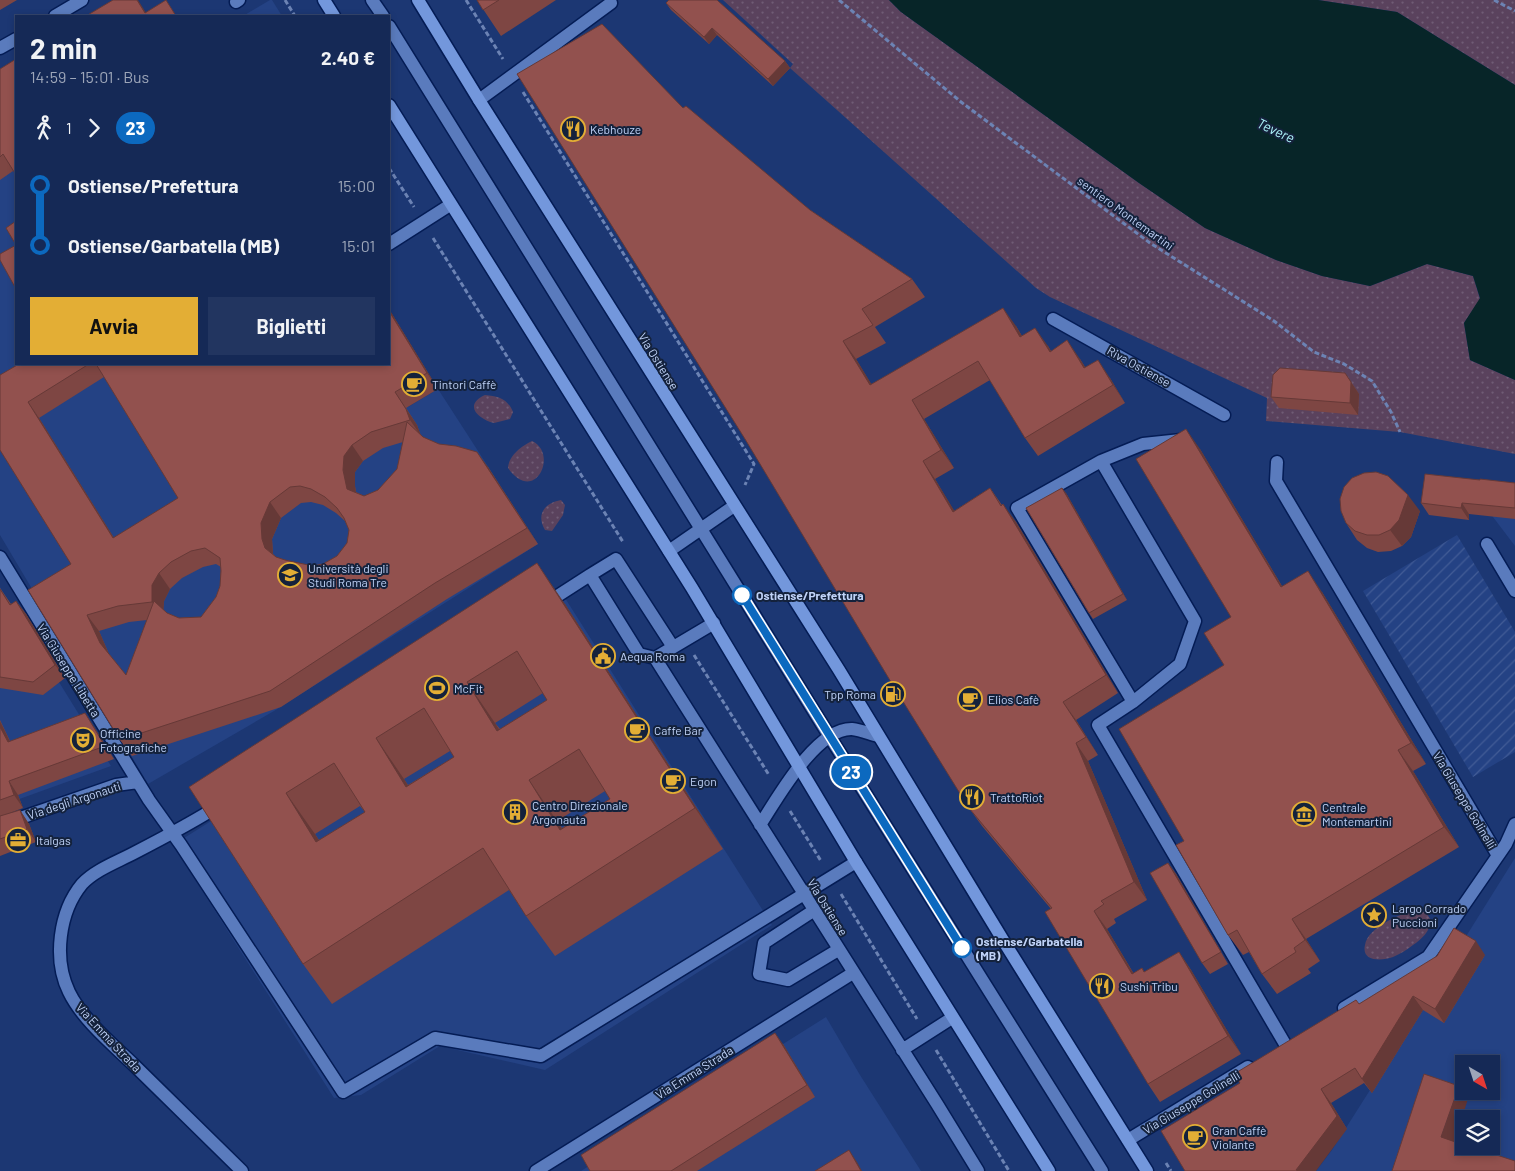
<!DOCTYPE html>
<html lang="it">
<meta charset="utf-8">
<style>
body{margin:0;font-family:Barlow,sans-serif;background:#223560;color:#f1f3f6;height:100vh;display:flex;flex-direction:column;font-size:19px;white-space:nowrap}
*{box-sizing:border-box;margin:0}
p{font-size:16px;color:#9da6b9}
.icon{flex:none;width:28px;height:28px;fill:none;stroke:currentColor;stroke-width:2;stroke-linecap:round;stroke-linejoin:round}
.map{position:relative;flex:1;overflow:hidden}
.details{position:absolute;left:15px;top:15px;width:375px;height:350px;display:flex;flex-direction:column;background:#152956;border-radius:0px;box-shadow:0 2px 8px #0003,0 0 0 1px #34456c}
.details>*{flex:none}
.badge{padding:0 10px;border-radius:16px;font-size:18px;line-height:32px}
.needle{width:32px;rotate:141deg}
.tools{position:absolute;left:1455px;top:1055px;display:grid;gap:10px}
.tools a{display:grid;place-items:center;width:45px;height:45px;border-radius:0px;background:#152956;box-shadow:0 2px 8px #0003,0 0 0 1px #34456c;font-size:25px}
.map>.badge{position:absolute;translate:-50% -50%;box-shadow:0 0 0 2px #fff}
.legs{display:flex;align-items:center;gap:8px;height:55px;padding:0 15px;font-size:16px}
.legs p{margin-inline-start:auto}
.overview{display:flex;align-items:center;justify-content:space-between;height:85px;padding:0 15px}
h1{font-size:28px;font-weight:700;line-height:38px}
.action{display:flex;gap:10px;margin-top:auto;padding:10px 15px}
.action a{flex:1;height:58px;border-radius:0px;background:#e3ae35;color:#111;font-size:20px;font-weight:700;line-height:58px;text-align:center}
.action a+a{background:#223560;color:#f1f3f6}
ul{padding:0 15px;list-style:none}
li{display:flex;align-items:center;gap:18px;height:60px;font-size:19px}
li i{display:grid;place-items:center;width:8px;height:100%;margin:0 6px;background:currentColor}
li i::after{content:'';width:12px;height:12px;margin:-6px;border:4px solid;border-radius:50%;background:#152956}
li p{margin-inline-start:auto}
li:first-child i{background:linear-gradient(#0000 50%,currentColor 0)}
li:last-child i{background:linear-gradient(currentColor 50%,#0000 0)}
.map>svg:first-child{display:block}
.built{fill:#244284;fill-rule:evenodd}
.industrial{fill:url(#industrial-furrows)}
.grass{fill:url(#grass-dots)}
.water{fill:#072528}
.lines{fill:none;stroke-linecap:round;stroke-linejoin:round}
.minor-casing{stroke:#041c55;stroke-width:15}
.major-casing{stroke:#041c55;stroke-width:15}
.path{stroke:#6c83b4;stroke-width:3;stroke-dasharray:5 2.5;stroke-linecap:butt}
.minor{stroke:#5a7bbd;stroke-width:12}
.major{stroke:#7397dc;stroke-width:12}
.wall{fill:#7e4643;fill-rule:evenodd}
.shaded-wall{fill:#663937}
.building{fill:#92514e;stroke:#663937;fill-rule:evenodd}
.line-1-casing{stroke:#fff;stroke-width:11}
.line-1{stroke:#0c69bf;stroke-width:8}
.stop-1-dot{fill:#fff;stroke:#0c69bf;stroke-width:2.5}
.labels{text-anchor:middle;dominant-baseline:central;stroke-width:4;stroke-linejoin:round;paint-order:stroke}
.poi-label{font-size:12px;fill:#c0d3f8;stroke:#14223c;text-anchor:start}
.street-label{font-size:12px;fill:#c0d3f8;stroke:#14223c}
.stop-label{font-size:12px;font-weight:bold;fill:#c0d3f8;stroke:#14223c;text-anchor:start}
.water-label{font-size:14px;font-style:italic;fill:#acf3f9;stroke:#14223c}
</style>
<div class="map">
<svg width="1515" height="1171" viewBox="0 0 1515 1171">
<defs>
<pattern id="industrial-furrows" width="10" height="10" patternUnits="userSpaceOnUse" patternTransform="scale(1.25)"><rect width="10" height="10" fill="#244284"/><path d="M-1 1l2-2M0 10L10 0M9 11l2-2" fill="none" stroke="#425c96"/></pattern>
<pattern id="grass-dots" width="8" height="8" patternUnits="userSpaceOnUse" patternTransform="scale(1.25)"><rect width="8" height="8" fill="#5a425d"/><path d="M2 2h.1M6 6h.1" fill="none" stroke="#705c75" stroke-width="1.8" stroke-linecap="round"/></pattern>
</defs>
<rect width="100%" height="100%" fill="#1c3773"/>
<path class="built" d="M270 0H272L282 16H243Z
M16 82V364H152L408 407 438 389 538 544 274 711 148 784 0 535V92Z
M1472 490 1515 493V546L1493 517Z
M0 587 111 766 0 806Z
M565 598 772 925 545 1070 440 1046 361 1095 334 1098 173 845Z
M1515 858V1171H1316L1332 1150 1370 1090ZM1464 1064H1491V1091H1464ZM1464 1119H1491V1146H1464Z
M826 1017 860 1075 921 1171H581Z"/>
<path class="industrial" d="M1457 535 1515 632V752L1473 777 1363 591Z"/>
<path class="grass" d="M723 0H889L901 12 1139 183 1205 228 1276 260 1322 276 1370 286 1427 264 1473 276 1480 299 1464 323 1470 360 1515 380V454L1400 432 1266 421 1267 398 1050 297 1036 288 790 68 793 64Z
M1318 0H1515V85L1397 12Z
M485 395C498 396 508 399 513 412L510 419 494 423C478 419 463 405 485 395Z
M532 441C559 453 535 506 508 468 509 455 522 446 532 441Z
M561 500 565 505 563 515 552 531 545 530C536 515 544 503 561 500Z
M1414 910C1423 910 1428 913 1431 921 1430 931 1421 940 1413 945 1407 950 1400 954 1393 957 1382 961 1361 962 1365 945 1368 927 1399 915 1414 910Z"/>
<path class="water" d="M889 0H1318L1397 12 1515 85V380L1470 360 1464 323 1480 298 1473 276 1427 264 1370 286 1322 276 1276 260 1205 228 1139 183 901 12Z"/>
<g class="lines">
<defs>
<path id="minor" d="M372 0 383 16
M236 2 239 0
M55 16 82 0
M389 26 830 737 1102 1171
M0 48 16 39
M479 100 611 3
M389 244 450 205
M1053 319 1224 415
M1101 461 1195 621 1180 664 1133 702 1098 725 1285 1044
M1277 462 1276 481 1497 854
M1487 544 1515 591
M669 551 734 506
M0 557 149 800 181 845 343 1092 435 1038 541 1056 856 862
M545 604 590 575
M673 647 616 559 590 575 639 654 655 658 714 623
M655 658 937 1104 978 1171
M1133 702 1017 508 1101 461 1143 444 1181 440
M220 805C192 823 163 838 134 853 117 862 95 870 82 884 59 912 53 959 69 992 82 1019 112 1044 134 1065 170 1100 206 1136 242 1171
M0 825 116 785 138 782
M760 825C777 799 816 728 852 729 861 730 870 734 878 736
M813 911 764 943 759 974 788 980 838 950
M1344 1008 1428 957 1506 844 1515 824
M902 1050 952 1018
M1128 1140 1248 1067
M536 1171 853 973"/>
<path id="major" d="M324 0 334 16
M418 0 479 100 839 670 1006 945 1147 1171
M389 105 692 588 856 862 1049 1171"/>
</defs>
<use href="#minor" class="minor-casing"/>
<use href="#major" class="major-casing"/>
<path class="path" d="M285 0 295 16
M466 0 503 59
M839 0 961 102 1150 243 1274 321 1314 352 1344 364 1372 381 1391 412 1400 432
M1494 0 1515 11
M523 92 754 464 745 485
M389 168 414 207
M433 238 623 542
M694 655 769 775
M790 811 821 861
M841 894 917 1019
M936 1050 1009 1171
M1166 1163 1171 1171"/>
<use href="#minor" class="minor"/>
<use href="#major" class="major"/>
</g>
<path class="wall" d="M0 0H17L0 10Z
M477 0H556L501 36Z
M666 3 785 61 790 68 773 86 717 35 709 44 671 10Z
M0 69 13 171 0 180Z
M683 108 810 210 912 279 925 297 875 327 886 343 856 359 871 384 1016 326 1022 336 1048 346 1051 351 1080 359 1085 367 1110 378 1125 403 1038 456 1025 438 990 380 924 419 954 468 935 479 954 511 990 488 1002 505 1016 522 1118 693 1076 720 1098 755 1088 761 1147 900 1114 919 1116 923 1107 929 1134 974 1144 972 1179 952 1191 970 1241 1054 1160 1102 1148 1084 1051 909 982 826 969 808Z
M389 309 438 389 406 408 417 425 421 436 423 437 488 467 538 544 447 599 281 707 132 756 120 740 71 564 0 450 19 364H389ZM104 377 178 498 114 538 39 418ZM403 442 397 469 378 490 364 496 356 492 355 486V472L363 461 383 448ZM311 502 323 505 336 513 345 521 349 530 347 543 337 556 323 564 313 566 285 560 276 557 273 554 272 539 281 518 301 503ZM216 564 221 567 220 586 216 597 201 617 179 618 167 613 163 610 164 601 170 589 182 578 203 567ZM147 620 126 675 109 654 99 631 129 622Z
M1345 373 1359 394 1358 415 1279 408 1271 397Z
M1200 449 1282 586 1322 592 1426 764 1413 771 1459 847 1306 939 1320 961 1308 969 1311 973 1277 994 1262 974 1249 952 1243 955 1228 935 1184 841 1224 665 1231 617Z
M1480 480 1515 483V519L1469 514V520L1429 515 1421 503Z
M1066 493 1127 600 1093 619 1089 613Z
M1420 511 1411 537 1402 546 1391 551 1378 552 1367 548 1357 540 1346 523Z
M0 588 11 604 16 601 26 614 65 678 43 695 0 688Z
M565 604 723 849 555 956 526 916 509 890 332 1004 303 964 189 787ZM543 693 547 700 500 729 495 723ZM450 751 454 757 408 785 404 779ZM605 791 610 799 562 828 557 821ZM360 806 365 812 319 840 315 834Z
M0 720 10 741 94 727 114 759 18 795 23 808 2 816 20 810 29 824 36 842 0 856Z
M1168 863 1176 874 1228 964 1210 974 1202 963Z
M1485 955 1444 1023 1423 1010 1372 1093 1364 1083 1331 1103 1347 1129 1240 1083 1359 1004Z
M783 1044 815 1097 697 1171H590Z"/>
<path class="shaded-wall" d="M137 0H138L148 16H147Z
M712 28 717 35 709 44 704 37Z
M785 61 790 68 773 86 768 79Z
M1003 308 1016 326 1033 355 1020 337Z
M389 309 438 389 427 373 389 311Z
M1035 328 1048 346 1062 370 1050 352Z
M1067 340 1080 359 1097 386 1084 368Z
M843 341 856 359 883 403 870 385Z
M1098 360 1110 378 1125 403 1113 385Z
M1345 373 1359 394 1358 415 1350 403Z
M395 392 417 425 421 436 410 420Z
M912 400 924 419 954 468 941 450Z
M28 402 39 418 124 554 113 538Z
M1186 429 1200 449 1295 608 1281 587Z
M352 445 363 461 355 472V486L358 505 347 489 343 470 344 456Z
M477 452 488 467 538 544 527 528Z
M923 461 935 479 966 530 953 512Z
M1062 488 1066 493 1127 600 1123 594Z
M1408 495 1420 511 1411 537 1402 546 1390 530Z
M270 502 281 518 272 539 273 554 265 548 262 539 261 523Z
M1462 503 1469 514V520L1461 508Z
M1003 504 1016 522 1118 693 1106 675Z
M537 563 565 604 723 849 695 808Z
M1308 571 1322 592 1426 764 1411 743Z
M159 573 170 589 164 601 163 618 152 602V585Z
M16 601 26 614 65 678 55 665Z
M87 615 99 631 111 659 100 643Z
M467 682 495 723 526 771 497 731Z
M1063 702 1076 720 1098 755 1086 737Z
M85 713 94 727 114 759 105 746Z
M0 720V721L17 756 8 742 0 727Z
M376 738 404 779 434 828 406 787Z
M1076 743 1088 761 1147 900 1134 882Z
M1398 750 1413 771 1459 847 1444 827Z
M529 780 557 821 588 870 560 830Z
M9 781 18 795 23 808 14 795Z
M286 793 315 834 345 883 316 842Z
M20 810 29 824 36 842 27 829Z
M1168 863 1176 874 1228 964 1221 952Z
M1094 911 1107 929 1145 993 1132 974Z
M1292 919 1306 939 1320 961 1305 940Z
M1476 941 1485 955 1444 1023 1435 1009Z
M1179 952 1191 970 1241 1054 1228 1036Z
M1413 996 1423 1010 1372 1093 1362 1079Z
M775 1033 783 1044 815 1097 807 1085Z
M1459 1086 1468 1099 1451 1151 1441 1137Z
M1321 1089 1331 1103 1347 1129 1316 1171H1297L1296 1170Z
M849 1150 857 1162 862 1171H861Z"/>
<path class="building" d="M113 0H137L145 13 166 0 176 16H86Z
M477 0H499L483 10Z
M669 0H717L785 61 768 79 712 28 704 37 666 3Z
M602 24 683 108 686 106 810 210 912 279 862 309 873 325 843 341 870 385 1003 308 1020 337 1035 328 1050 352 1067 340 1084 368 1098 360 1113 385 1025 438 978 361 912 400 941 450 923 461 953 512 990 488 1001 506 1003 504 1106 675 1063 702 1086 737 1076 743 1134 882 1101 901 1104 904 1094 911 1132 974 1142 968 1144 972 1179 952 1228 1036 1148 1084 1045 912 1052 908 969 808 894 687 745 439 517 74Z
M16 59V175L3 154 0 157V69Z
M16 221V289L0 260V254L16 245 6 228Z
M389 311 427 373 395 392 406 409 410 420 371 432 352 445 344 456 343 470 347 489 364 496 378 490 397 469 407 422 423 437 439 444 456 446 477 452 527 528 435 583 270 691 120 740 28 590 71 564 0 450V375L19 364H89L28 402 113 538 178 498 96 364H389ZM300 486 311 489 325 497 337 508 344 518 349 530 347 543 337 556 323 564 313 566 285 560 276 557 265 548 262 539 261 523 270 502 290 487ZM205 548 220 558 221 571 220 586 216 597 201 617 179 618 167 613 154 601 126 675 100 643 87 615 118 606 152 602V585L159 573 171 562 191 551Z
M1280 368 1345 373 1351 382 1350 403 1271 397 1273 375Z
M1186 429 1281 587 1308 571 1411 743 1398 750 1444 827 1292 919 1305 940 1294 948 1296 952 1262 974 1237 930 1228 935 1176 845 1184 841 1119 729 1224 665 1204 633 1231 617 1136 459Z
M1376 472 1388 476 1408 495 1399 520 1390 530 1379 535H1367L1355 531 1346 523 1341 511 1340 499 1344 487 1352 478 1364 473Z
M1425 474 1480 480V479L1515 483V508L1462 503 1461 508 1421 503Z
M1062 488 1123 594 1089 613 1026 508Z
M537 563 695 808 526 916 483 848 303 964 189 787ZM517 651 547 700 497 731 467 682ZM424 708 454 757 406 787 376 738ZM579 749 610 799 560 830 529 780ZM334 763 365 812 316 842 286 793Z
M0 589 10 605 16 601 55 665 33 682 0 677Z
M85 713 105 746 9 781 14 795 0 800V727L8 742Z
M20 810 27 829 0 839V816Z
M1168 863 1221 952 1202 963 1150 873Z
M1454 928 1476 941 1435 1009 1413 996 1362 1079 1355 1068 1321 1089 1337 1116 1296 1170 1299 1171H1185L1161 1131 1240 1083 1234 1074 1356 1000 1359 1004 1437 956Z
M775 1033 807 1085 671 1171H590L581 1155Z
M1424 1074 1459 1086 1441 1137 1464 1145V1146H1469L1515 1161V1171H1392Z
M849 1150 861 1171H815Z"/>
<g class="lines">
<defs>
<path id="line-1" d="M742 595 962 948"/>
</defs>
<use href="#line-1" class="line-1-casing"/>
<use href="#line-1" class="line-1"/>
</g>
<defs>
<symbol id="restaurant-ring" viewBox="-11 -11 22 22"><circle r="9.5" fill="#14223c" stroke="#e3ae35" stroke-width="1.5"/><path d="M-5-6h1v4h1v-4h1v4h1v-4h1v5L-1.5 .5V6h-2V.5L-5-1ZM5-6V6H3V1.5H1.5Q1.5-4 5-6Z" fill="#e3ae35"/></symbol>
<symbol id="cafe-ring" viewBox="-11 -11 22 22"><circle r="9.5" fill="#14223c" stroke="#e3ae35" stroke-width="1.5"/><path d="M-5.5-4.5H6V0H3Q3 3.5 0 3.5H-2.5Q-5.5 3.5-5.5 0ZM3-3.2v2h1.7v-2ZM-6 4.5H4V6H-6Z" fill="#e3ae35"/></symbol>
<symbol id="university-ring" viewBox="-11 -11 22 22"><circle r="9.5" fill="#14223c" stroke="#e3ae35" stroke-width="1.5"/><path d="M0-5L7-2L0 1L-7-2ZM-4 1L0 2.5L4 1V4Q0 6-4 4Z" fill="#e3ae35"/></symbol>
<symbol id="civic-ring" viewBox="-11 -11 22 22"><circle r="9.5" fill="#14223c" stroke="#e3ae35" stroke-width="1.5"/><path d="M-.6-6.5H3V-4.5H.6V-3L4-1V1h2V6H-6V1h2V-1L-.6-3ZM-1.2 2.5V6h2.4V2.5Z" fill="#e3ae35"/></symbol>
<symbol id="stadium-ring" viewBox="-11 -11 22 22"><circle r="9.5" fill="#14223c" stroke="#e3ae35" stroke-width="1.5"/><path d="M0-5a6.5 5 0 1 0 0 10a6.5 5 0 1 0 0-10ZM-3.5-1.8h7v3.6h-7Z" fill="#e3ae35"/></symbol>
<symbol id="fuel-ring" viewBox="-11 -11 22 22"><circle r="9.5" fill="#14223c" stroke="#e3ae35" stroke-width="1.5"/><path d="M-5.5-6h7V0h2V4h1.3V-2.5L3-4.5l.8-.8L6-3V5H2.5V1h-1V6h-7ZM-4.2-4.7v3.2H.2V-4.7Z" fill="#e3ae35"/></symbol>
<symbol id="theatre-ring" viewBox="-11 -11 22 22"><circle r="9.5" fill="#14223c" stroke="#e3ae35" stroke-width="1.5"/><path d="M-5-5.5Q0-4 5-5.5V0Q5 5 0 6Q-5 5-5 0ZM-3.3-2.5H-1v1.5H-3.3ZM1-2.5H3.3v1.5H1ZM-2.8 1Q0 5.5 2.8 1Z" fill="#e3ae35"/></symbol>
<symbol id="building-ring" viewBox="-11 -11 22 22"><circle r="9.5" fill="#14223c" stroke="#e3ae35" stroke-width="1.5"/><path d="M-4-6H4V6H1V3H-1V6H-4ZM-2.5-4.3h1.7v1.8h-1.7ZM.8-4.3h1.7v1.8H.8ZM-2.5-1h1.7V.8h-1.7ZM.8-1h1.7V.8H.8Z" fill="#e3ae35"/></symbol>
<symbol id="museum-ring" viewBox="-11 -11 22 22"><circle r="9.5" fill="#14223c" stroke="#e3ae35" stroke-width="1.5"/><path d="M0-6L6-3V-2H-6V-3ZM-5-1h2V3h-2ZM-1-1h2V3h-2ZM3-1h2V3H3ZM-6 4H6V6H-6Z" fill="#e3ae35"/></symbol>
<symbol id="office-ring" viewBox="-11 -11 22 22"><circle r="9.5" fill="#14223c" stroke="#e3ae35" stroke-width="1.5"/><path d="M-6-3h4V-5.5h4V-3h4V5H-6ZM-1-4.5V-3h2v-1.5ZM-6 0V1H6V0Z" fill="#e3ae35"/></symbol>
<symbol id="sight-ring" viewBox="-11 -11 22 22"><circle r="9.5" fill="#14223c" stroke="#e3ae35" stroke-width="1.5"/><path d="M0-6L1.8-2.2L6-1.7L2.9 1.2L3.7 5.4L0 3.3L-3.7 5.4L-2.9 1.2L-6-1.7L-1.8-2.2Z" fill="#e3ae35"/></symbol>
</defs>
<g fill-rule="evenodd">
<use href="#restaurant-ring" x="559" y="115" width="28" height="28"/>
<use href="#cafe-ring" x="400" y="370" width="28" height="28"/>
<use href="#university-ring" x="276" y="561" width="28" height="28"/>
<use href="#civic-ring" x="589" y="642" width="28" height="28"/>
<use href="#stadium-ring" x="423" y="674" width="28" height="28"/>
<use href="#fuel-ring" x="879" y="680" width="28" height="28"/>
<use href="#cafe-ring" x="956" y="685" width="28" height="28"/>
<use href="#cafe-ring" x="623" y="716" width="28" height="28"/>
<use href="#theatre-ring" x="69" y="726" width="28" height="28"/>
<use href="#cafe-ring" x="659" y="767" width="28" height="28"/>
<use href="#restaurant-ring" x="958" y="783" width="28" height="28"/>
<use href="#building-ring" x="501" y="798" width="28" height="28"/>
<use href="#museum-ring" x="1290" y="800" width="28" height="28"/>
<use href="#office-ring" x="4" y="826" width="28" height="28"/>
<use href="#sight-ring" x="1360" y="901" width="28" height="28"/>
<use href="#restaurant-ring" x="1088" y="972" width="28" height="28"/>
<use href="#cafe-ring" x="1181" y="1123" width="28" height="28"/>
</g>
<g class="stop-1-dot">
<circle cx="742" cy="595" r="9"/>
<circle cx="962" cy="948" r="9"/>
</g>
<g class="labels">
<g class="poi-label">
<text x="590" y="129">Kebhouze</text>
<text x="432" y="384">Tintori Caffè</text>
<text x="308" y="568">Università degli<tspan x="308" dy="14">Studi Roma Tre</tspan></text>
<text x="620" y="656">Aequa Roma</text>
<text x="454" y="688">McFit</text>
<text x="876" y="694" text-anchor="end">Tpp Roma</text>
<text x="988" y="699">Elios Cafè</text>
<text x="654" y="730">Caffe Bar</text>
<text x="100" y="733">Officine<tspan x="100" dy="14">Fotografiche</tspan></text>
<text x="690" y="781">Egon</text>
<text x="990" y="797">TrattoRiot</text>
<text x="532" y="805">Centro Direzionale<tspan x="532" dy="14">Argonauta</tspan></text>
<text x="1322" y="807">Centrale<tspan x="1322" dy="14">Montemartini</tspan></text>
<text x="36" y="840">Italgas</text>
<text x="1392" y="908">Largo Corrado<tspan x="1392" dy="14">Puccioni</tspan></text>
<text x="1120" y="986">Sushi Tribu</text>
<text x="1212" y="1130">Gran Caffè<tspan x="1212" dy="14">Violante</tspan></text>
</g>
<g class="street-label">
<text transform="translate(1126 213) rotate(36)">sentiero Montemartini</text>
<text transform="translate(659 361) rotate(58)">Via Ostiense</text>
<text transform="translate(1139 366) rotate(29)">Riva Ostiense</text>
<text transform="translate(69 670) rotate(58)">Via Giuseppe Libetta</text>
<text transform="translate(74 800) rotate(-18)">Via degli Argonauti</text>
<text transform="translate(1465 800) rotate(59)">Via Giuseppe Golinelli</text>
<text transform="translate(828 907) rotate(58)">Via Ostiense</text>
<text transform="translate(109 1037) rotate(47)">Via Emma Strada</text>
<text transform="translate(694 1072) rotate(-32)">Via Emma Strada</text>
<text transform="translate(1191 1102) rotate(-31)">Via Giuseppe Golinelli</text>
</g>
<g class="stop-label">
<text x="756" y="595">Ostiense/Prefettura</text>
<text x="976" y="941">Ostiense/Garbatella<tspan x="976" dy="14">(MB)</tspan></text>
</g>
<g class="water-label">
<text transform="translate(1276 130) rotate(25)">Tevere</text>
</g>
</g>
</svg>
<div class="tools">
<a><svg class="needle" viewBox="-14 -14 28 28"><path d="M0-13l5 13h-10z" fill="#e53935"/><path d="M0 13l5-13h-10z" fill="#9da6b9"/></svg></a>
<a><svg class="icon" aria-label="layers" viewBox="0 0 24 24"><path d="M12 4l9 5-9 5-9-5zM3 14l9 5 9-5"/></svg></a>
</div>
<b class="badge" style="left:851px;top:772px;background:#0c69bf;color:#fff">23</b>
<section class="details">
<div class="overview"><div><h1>2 min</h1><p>14:59 – 15:01 · Bus</p></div><b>2.40 €</b></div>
<div class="legs"><svg class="icon" aria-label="walk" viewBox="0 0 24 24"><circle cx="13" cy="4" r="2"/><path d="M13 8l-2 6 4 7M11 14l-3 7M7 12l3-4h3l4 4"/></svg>1<svg class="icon" aria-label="forward" viewBox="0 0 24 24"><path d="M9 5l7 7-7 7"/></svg><b class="badge" style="background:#0c69bf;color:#fff">23</b></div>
<ul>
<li><i style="color:#0c69bf"></i><b>Ostiense/Prefettura</b><p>15:00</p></li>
<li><i style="color:#0c69bf"></i><b>Ostiense/Garbatella (MB)</b><p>15:01</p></li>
</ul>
<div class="action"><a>Avvia</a><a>Biglietti</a></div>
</section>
</div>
